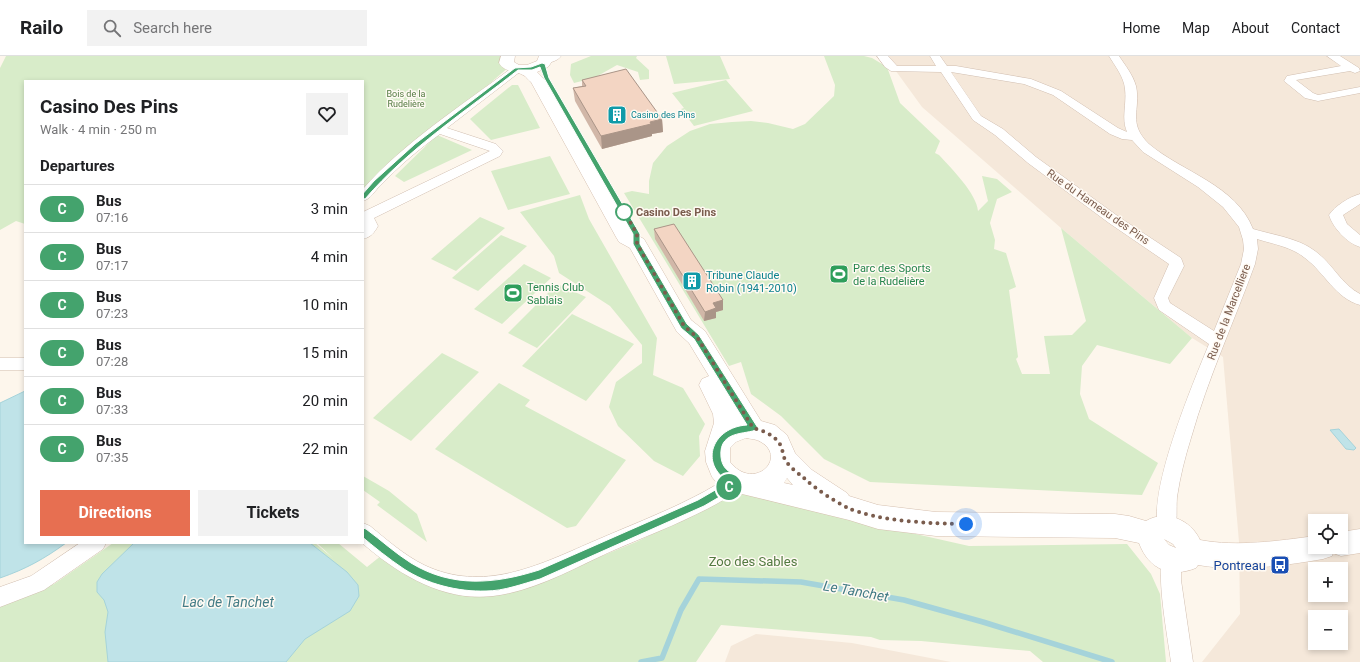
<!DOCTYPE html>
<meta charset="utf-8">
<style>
body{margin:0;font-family:Roboto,sans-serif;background:#f2f2f2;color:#202124;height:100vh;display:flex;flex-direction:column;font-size:15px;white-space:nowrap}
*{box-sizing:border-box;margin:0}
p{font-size:13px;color:#757577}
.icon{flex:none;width:22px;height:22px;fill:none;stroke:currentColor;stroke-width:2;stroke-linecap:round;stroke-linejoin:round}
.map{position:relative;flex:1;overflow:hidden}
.panel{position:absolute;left:24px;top:24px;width:340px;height:464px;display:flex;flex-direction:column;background:#fff;border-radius:0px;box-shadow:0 2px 6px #0003}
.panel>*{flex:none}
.badge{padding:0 8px;border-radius:13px;font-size:14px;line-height:26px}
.tools{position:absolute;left:1308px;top:458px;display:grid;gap:8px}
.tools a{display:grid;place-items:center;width:40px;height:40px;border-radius:0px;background:#fff;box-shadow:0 2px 6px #0003;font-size:20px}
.you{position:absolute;width:20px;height:20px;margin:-10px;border:3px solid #fff;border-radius:50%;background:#1a73e8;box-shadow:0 0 0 6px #1a73e833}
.map>.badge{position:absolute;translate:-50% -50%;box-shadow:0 0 0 2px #fff}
h2{padding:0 16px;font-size:15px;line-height:36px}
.round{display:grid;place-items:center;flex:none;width:42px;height:42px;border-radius:0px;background:#f2f2f2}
.summary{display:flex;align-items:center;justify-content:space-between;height:68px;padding:0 16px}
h1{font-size:19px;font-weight:700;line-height:30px}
.button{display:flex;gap:8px;margin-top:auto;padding:8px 16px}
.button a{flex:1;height:46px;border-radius:0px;background:#e76f51;color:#fff;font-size:16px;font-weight:700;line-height:46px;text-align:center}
.button a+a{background:#f2f2f2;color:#202124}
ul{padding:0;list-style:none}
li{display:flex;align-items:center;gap:12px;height:48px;padding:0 16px;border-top:1px solid #e0e0e0}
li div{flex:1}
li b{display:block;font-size:15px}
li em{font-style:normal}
li .badge{min-width:44px;font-weight:700;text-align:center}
header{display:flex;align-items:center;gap:24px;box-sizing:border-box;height:56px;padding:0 20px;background:#fff;border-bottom:1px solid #e0e0e0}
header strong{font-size:19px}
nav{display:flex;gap:22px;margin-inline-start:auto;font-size:14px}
.search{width:280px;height:36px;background:#f2f2f2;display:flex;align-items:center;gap:10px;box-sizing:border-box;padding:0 14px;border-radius:0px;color:#757577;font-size:15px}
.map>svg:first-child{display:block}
.residential{fill:#f5e8da;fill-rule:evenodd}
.green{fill:#d8ecc9}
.water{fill:#bfe3e8;stroke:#a5d3da}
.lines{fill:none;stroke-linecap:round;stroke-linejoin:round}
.stream{stroke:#a5d3da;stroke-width:5.5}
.street-casing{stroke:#d1beb0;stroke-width:1}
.secondary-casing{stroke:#d6c0b0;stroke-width:1}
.street{fill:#fff;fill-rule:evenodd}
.secondary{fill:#fff;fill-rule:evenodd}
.wall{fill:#d1b7a8}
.shaded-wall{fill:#aa9588}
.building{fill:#f3d5c3;stroke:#aa9588}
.line{fill:#44a36d;stroke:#fff}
.walk{stroke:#7a5c4d;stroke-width:4;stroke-dasharray:0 7.2}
.stop-dot{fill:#fff;stroke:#44a36d;stroke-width:2}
.labels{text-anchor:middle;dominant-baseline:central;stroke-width:3;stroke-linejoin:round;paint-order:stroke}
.far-park-label{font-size:9px;fill:#537a41;stroke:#fffaf3}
.far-culture-label{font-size:9px;fill:#0d838f;stroke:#fffaf3;text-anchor:start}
.street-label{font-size:11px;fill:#7a5c4d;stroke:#fffaf3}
.stop-label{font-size:11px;font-weight:bold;fill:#7a5c4d;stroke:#fffaf3;text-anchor:start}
.leisure-label{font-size:11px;fill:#27864d;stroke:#fffaf3;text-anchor:start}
.culture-label{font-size:11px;fill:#0d838f;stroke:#fffaf3;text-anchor:start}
.near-park-label{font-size:13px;fill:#537a41;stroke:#fffaf3}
.near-transit-label{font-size:13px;fill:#164399;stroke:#fffaf3;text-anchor:end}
.near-water-label{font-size:14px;font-style:italic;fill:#437c86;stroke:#fffaf3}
</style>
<header>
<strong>Railo</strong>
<div class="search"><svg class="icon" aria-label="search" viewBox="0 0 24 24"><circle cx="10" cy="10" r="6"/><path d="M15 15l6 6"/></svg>Search here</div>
<nav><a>Home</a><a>Map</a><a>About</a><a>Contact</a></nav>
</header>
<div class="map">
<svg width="1360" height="606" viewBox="0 0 1360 606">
<rect width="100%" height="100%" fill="#fdf6ec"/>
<path class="residential" d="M885 0H1360V606H1202L1240 558 1239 486 1223 301 1192 282 1061 172 922 51ZM1315 465H1341V491H1315ZM1315 513H1341V539H1315ZM1315 561H1341V587H1315Z
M756 578 852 587 951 606H725L731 590Z"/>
<path class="green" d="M6 0H505L510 10 391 113 363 134V25H25V168L16 165 0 174V12Z
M591 0H637L636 2 649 14V23L640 24 638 16 617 9 594 22 574 27 570 19 571 8Z
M666 0H720L730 23 674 28Z
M824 0H864L872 2 887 11 900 47 940 85 935 97 939 99C951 112 977 138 978 155L988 145 982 120 997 123 1012 136 997 143 990 167 995 184 994 193 1006 197 1016 231 1009 234 1018 301 1016 303 1022 318H1050L1044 280 1072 279 1086 265 1061 172 1192 282 1170 308 1097 289 1082 310 1080 338 1089 363 1158 407 1142 439 870 426 824 403 781 360 751 338 741 306 729 310 624 137 632 135 649 138V125L653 107 667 90 690 75 710 68 732 66 751 65 768 67 793 73 805 68 834 40 835 29Z
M726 24 753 55 694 70 681 53 684 52 672 37Z
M512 29H518L540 72 491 84 470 63Z
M437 79 472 94 404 126 395 120Z
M550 100 570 138 508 154 491 115Z
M580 139 589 163 657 282 653 319 683 332 705 368 699 380 700 400 683 420 654 405 618 370 609 351 616 326 642 307V289L610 250 559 217 554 200 520 156Z
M480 161 505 172 456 215 431 203Z
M501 179 527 190 478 235 452 222Z
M524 208 551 222 502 268 474 253Z
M557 228 586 241 537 292 508 277Z
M572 258 634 288 586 345 522 310Z
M442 297 479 316 411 385 373 362Z
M499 327 530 344 525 350 626 404 576 470 567 472 435 393Z
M363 420 389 435 417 458 427 486 377 449 380 446 363 434Z
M735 438 765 439 849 463 969 490 1127 488 1151 518 1160 538 1166 606H1043L1030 595 921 585 880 584 871 581 721 569 696 606H0V547L54 528 113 487H315L333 502 317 487H338L367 511 382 499 443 532 575 511 636 486Z"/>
<path class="water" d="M25 335V487H66C44 503 26 513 0 522V347Z
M1339 373 1356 392 1354 394 1346 393 1330 374Z
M134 487H310L347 516 358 529 359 540 350 555 305 583 286 606H108L105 576 108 556 104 544 97 536V526L102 518Z"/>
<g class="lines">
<path class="stream" d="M641 606 662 602 681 554 699 523 801 526 904 544 983 566 1112 606"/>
<defs>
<path id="street" d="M547 0H561C558 5 548 8 542 6L541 4Z
M877 0H888L897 10H936L930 0H940L947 10H956L1031 23 1061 35 1118 72 1127 76C1121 62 1127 48 1125 33 1124 21 1115 10 1109 0H1119C1125 9 1133 19 1136 30 1141 54 1127 67 1149 88 1182 116 1236 129 1253 173 1273 179 1298 182 1315 195 1332 207 1341 228 1360 238V249C1335 242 1325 217 1305 202 1292 191 1273 188 1257 183L1258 193 1255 208C1234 266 1208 322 1191 382 1185 401 1180 421 1177 441 1176 453 1178 467 1174 477L1167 480 1160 477C1144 442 1194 325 1209 288L1159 254 1154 242 1169 208 1109 167 1028 107 995 79 973 64 941 16 891 15 885 11ZM951 16 1024 28 1053 39 1110 78 1122 83 1132 84 1143 96 1198 131 1223 151 1239 171 1243 184 1244 193 1241 208 1214 275 1170 247 1168 242 1184 210 1181 202 1119 161 1036 101 1003 73 981 60Z
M1327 0H1340L1359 12 1360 15 1355 17 1350 15 1296 24 1313 37 1318 39 1360 31V37L1318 45 1305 42 1284 25 1287 20 1341 10Z
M517 10 522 13 521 15 447 72 496 88 503 95 500 100 374 162 378 170C374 177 371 181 363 183V156L490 95 440 78C419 93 399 110 381 129 375 134 371 143 363 145V133C404 86 464 48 513 11Z
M1360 138V148L1343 159 1347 168 1360 179V191C1347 187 1333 172 1329 159 1335 150 1349 141 1360 138Z
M0 302H25V314H0Z
M737 418 743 420 746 426 743 432C731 439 719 447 707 453 676 469 644 481 612 495 574 512 535 535 493 540 443 546 398 518 362 487L363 467 370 470C387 484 404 499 424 509 483 537 537 510 592 486 626 471 661 458 694 441 709 434 722 424 737 418Z
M80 487H106L103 493 44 534 0 551V531L31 520Z
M1171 495 1178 497 1181 504V524L1193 606H1171C1168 582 1155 517 1164 497Z"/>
<path id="secondary" d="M501 0H515L514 6 519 9H527L537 5 539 0H553V4L548 11 537 16 545 24 633 177 644 183 691 264 705 275 761 365 775 369 787 379 795 397 812 414 847 437 849 440 878 449 936 456 1115 458 1129 460 1146 465C1166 453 1191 464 1200 484 1238 491 1277 485 1315 480V491H1341V476L1360 473V497L1341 500 1333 497 1332 500 1323 503C1281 510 1240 516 1198 509L1196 512C1171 522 1149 514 1139 487L1115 482 936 480 878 473 849 464 738 437 717 427 712 421 706 406 705 395 714 367 713 358 699 329 702 323 709 320 689 287 677 276 630 192 619 186 616 181 531 26C528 24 526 20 523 19 515 14 505 17 499 7ZM746 382C751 383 757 383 761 386 788 402 754 436 730 406V392L736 386ZM787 422 793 429 784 427ZM1164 483 1173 488 1176 492 1169 489Z"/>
</defs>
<use href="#street" class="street-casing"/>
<use href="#secondary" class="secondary-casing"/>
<use href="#street" class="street"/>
<use href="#secondary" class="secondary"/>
</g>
<path class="wall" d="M582 24 662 63 663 76 652 78V80L602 93 575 45 573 32 582 30Z
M654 173 723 244V254L716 256V262L704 265 655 183Z"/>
<path class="shaded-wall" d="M662 63 663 76 652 78V80L602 93 601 80Z
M723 244V254L716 256V262L704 265 705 256 713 247Z"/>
<path class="building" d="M626 13 662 63 650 66 651 68 601 80 573 32 586 30 582 24Z
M674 168 723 244 713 247 716 252 705 256 654 173Z"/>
<path class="line" d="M542 7 545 8 549 22 640 178V188L687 268 699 279 758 372C753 380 718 371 721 401 723 418 736 416 741 426L740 429 704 450 540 523C522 528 504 535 486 535 458 536 427 528 404 513 389 503 374 491 360 479L358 476 360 473 363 472 366 473C381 484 395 497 411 507 452 532 495 528 539 514L698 444 729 426C698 407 713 371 747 369L694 283 681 272 633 188V178L544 22 540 11 532 14H518C466 55 409 92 365 143L360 141 374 125 415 88 515 12 531 11Z"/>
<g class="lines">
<path class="walk" d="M624 156 622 152 637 178V188L684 270 697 281 753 372C764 375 775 379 781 390 783 393 782 398 784 401 786 408 797 417 803 421 814 432 834 445 848 452 877 465 934 468 966 468"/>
</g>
<defs>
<symbol id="building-square" viewBox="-11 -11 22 22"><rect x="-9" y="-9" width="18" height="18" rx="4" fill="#0f9aa8" stroke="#fffaf3"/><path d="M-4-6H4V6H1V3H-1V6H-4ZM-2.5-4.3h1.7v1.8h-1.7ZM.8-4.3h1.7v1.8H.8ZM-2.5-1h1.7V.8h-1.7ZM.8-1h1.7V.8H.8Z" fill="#fff"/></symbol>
<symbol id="stadium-square" viewBox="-11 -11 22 22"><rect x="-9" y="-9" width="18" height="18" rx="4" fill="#2e9e5b" stroke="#fffaf3"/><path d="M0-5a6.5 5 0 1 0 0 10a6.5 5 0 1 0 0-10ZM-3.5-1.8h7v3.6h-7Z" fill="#fff"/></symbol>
<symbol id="bus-square" viewBox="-11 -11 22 22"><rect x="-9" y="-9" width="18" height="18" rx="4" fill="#1a4fb4" stroke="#fffaf3"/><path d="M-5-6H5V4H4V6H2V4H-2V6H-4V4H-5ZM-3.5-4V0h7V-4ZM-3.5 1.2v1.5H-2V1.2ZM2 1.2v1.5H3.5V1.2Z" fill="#fff"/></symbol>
</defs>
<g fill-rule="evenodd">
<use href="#building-square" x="606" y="48" width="22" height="22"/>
<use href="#stadium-square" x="828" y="207" width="22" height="22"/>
<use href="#building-square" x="681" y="214" width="22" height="22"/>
<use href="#stadium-square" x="502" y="226" width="22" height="22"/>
<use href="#bus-square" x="1269" y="498" width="22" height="22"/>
</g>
<circle class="stop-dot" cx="624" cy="156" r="8"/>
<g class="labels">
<g class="far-park-label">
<text x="406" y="38">Bois de la<tspan x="406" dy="10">Rudelière</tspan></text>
</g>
<g class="far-culture-label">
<text x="631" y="59">Casino des Pins</text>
</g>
<g class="street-label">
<text transform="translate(1098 151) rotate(35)">Rue du Hameau des Pins</text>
<text transform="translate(1229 256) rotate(-69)">Rue de la Marcelliere</text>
</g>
<g class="stop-label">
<text x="636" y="156">Casino Des Pins</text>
</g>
<g class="leisure-label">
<text x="853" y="212">Parc des Sports<tspan x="853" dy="13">de la Rudelière</tspan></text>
<text x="527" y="231">Tennis Club<tspan x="527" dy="13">Sablais</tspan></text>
</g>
<g class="culture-label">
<text x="706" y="219">Tribune Claude<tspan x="706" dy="13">Robin (1941-2010)</tspan></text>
</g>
<g class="near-park-label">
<text x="753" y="505">Zoo des Sables</text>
</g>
<g class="near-transit-label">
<text x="1266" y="509">Pontreau</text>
</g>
<g class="near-water-label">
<text transform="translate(856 535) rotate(10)">Le Tanchet</text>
<text x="228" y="546">Lac de Tanchet</text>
</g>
</g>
</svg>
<div class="tools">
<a><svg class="icon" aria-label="locate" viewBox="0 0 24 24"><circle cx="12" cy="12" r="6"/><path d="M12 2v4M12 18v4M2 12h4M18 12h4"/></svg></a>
<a>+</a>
<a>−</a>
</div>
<div class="you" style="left:966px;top:468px"></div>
<b class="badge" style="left:729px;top:431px;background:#44a36d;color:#fff">C</b>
<section class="panel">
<div class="summary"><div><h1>Casino Des Pins</h1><p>Walk · 4 min · 250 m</p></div><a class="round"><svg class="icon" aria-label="heart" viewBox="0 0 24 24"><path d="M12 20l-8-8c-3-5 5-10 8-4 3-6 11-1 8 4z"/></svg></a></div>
<h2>Departures</h2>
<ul>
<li><span class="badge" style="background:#44a36d;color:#fff">C</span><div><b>Bus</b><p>07:16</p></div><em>3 min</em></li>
<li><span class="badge" style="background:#44a36d;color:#fff">C</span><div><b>Bus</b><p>07:17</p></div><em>4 min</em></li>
<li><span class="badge" style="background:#44a36d;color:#fff">C</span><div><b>Bus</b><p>07:23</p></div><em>10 min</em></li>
<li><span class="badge" style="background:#44a36d;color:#fff">C</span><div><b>Bus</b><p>07:28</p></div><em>15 min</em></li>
<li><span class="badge" style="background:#44a36d;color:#fff">C</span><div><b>Bus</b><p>07:33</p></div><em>20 min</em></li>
<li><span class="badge" style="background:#44a36d;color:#fff">C</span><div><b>Bus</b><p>07:35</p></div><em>22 min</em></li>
</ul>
<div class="button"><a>Directions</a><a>Tickets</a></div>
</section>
</div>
